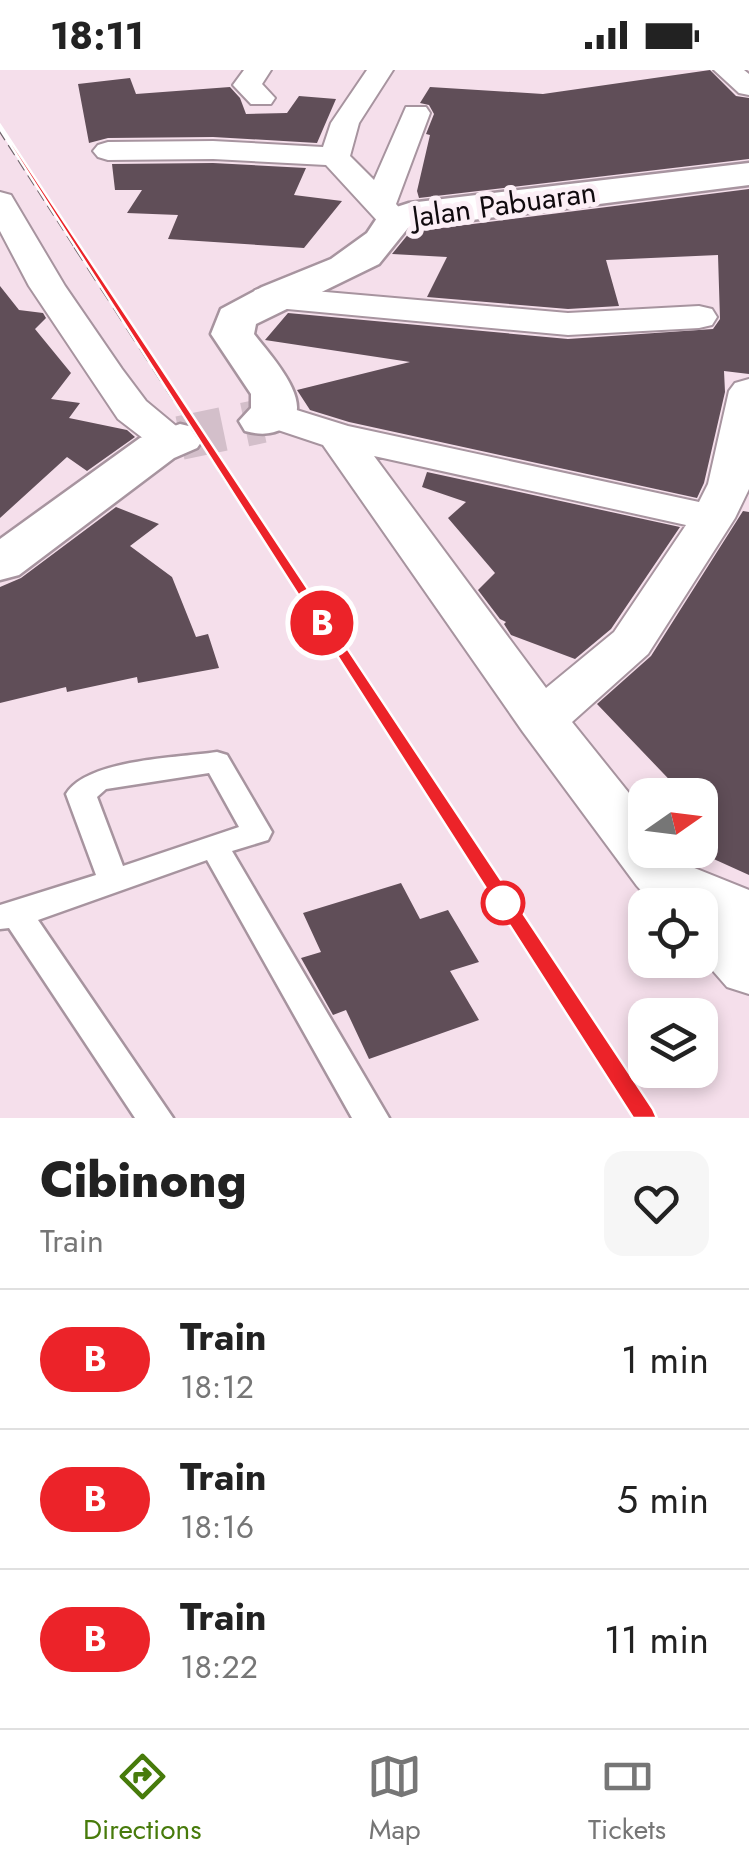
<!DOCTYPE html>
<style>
body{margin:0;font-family:Jost,sans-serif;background:#f6f6f6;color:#222;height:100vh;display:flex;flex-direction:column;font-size:38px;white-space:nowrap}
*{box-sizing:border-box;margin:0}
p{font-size:32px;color:#767676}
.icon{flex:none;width:55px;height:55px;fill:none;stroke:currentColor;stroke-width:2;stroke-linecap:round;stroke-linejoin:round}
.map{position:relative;height:1048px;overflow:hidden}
.details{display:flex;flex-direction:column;background:#fff;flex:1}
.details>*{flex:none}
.badge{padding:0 20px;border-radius:32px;font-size:35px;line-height:65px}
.needle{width:65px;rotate:76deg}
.fabs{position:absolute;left:628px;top:708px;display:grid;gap:20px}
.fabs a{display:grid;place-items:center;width:90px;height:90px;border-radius:20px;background:#fff;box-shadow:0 5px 15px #0003;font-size:50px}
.map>.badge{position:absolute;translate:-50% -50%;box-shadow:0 0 0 5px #fff}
.round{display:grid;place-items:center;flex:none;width:105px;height:105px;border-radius:20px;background:#f6f6f6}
.summary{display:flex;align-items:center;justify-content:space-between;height:170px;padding:0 40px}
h1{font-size:48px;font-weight:800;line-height:75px}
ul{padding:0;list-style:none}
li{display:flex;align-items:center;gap:30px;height:140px;padding:0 40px;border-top:2px solid #e0e0e0}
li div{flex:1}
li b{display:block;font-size:38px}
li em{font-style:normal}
li .badge{min-width:110px;font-weight:700;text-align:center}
.status{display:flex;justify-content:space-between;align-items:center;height:70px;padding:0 50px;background:#fff;direction:ltr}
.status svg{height:28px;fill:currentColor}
.tab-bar{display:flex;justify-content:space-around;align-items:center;height:140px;border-top:2px solid #e0e0e0;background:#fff;font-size:28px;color:#767676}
.tab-bar a{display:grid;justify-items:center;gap:5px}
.tab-bar .active{color:#477b0b}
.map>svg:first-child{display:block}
.building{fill:#604e58}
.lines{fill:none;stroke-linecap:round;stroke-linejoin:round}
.tertiary-tunnel{stroke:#d3bfca;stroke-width:44;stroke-dasharray:44 22;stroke-linecap:butt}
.service-casing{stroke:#a7949f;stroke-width:5}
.minor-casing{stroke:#a7949f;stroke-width:4}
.tertiary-casing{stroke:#a7949f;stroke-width:5}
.service{fill:#fff;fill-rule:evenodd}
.minor{fill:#fff;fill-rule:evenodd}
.tertiary{fill:#fff;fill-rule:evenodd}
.rail-far3{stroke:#6f636a;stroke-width:5;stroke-dasharray:12 6;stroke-linecap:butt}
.rail-far2{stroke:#6f636a;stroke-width:6;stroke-dasharray:16 8;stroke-linecap:butt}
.rail-far1{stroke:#6f636a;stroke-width:8;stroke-dasharray:20 10;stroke-linecap:butt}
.rail{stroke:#6f636a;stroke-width:10;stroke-dasharray:26 12;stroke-linecap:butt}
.line{fill:#ec2329;stroke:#fff;stroke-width:2.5}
.stop-dot{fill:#fff;stroke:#ec2329;stroke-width:5}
.labels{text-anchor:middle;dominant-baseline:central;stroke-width:10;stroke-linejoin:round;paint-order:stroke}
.far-street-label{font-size:30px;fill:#100a0e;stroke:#fceff6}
</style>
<div class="status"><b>18:11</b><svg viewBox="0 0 49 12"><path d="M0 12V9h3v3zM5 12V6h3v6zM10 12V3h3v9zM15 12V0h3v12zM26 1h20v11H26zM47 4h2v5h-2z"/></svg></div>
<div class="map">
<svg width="749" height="1048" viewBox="0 0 749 1048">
<rect width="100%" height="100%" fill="#f5dfeb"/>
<path class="building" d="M710 0 736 26 749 28V89L419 128 417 121 430 65 426 64 434 44 429 35 420 33 430 17 543 24Z
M130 8 136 24 230 17 240 28 246 44 287 43 299 26 336 29 317 73 213 67 108 68 89 73 78 14Z
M213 93 306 98 294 125 342 131 304 178 168 169 178 145 127 143 142 120H115L112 94Z
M749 119V304L724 301 725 322 704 413 697 428 349 352 310 340 297 320 410 292 265 270 288 243 568 269 713 259 720 249 718 185 606 190 619 236 568 239 427 227 447 187 392 184 410 162Z
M0 216 19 240 43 243 46 248 35 259 71 303 51 329 80 333 69 348 127 360 135 367 87 401 67 387 0 448Z
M427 402 680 457 611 559 575 589 511 565 504 554 506 552 500 549 478 520 495 503 448 448 466 432 422 417Z
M116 437 159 454 130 476 172 507 196 567 208 564 219 598 138 613 137 607 67 622 66 617 0 633V517L21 508Z
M743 441 749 442V805L696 781 712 757 701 752 717 725H684L597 634 651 586Z
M401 813 420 849 448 840 479 892 450 901 479 950 369 989 346 940 333 945 301 888 321 882 303 843Z"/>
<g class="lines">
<path class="tertiary-tunnel" d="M180 368 262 351"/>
<defs>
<path id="service" d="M217 682 227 685 272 762 268 770 232 781 389 1048H352L207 790 38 850 173 1048H135L9 858 0 859V835L96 805 66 724C87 689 178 688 217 682ZM209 703 239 757 123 796 97 727 106 719Z"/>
<path id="minor" d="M244 0H271L262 14 275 28 271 34H251L233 15Z
M367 0H393L359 53 350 86 374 110 406 37H426L430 43 396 134 410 150 405 157H383L326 95 213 89 108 90 98 87 93 81 98 75 108 72 213 71 323 77 331 53Z
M714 0H744L749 4V25L739 23Z
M0 122 11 125 65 216 122 299 146 331 193 370 187 379 172 382 157 379 118 349 29 216 0 161Z
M268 217 568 243 699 236 712 239 717 247 712 255 699 258 568 265 255 236 250 228 255 220Z
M749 309V419L735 448 648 584 572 652 645 743V780H674L687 795 749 820V924L727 917 700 886V835H654L637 816 523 662 323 375 260 354 254 345 260 336 274 333 348 356 699 432 708 414 729 321 735 313ZM374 386 686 455 614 562 546 618Z"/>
<path id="tertiary" d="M749 93V115L408 158 379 194 256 254 254 264C269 284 321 338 284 358 271 365 260 365 245 361L239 351 251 338V324L211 264 221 239 262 217 331 189 367 163 381 142 409 133Z
M180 354 197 358 204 368 197 378 174 388 19 505 0 510V469L140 368Z"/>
</defs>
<use href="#service" class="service-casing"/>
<use href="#minor" class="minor-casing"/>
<use href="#tertiary" class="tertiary-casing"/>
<use href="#service" class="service"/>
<use href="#minor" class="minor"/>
<use href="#tertiary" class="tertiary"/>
<path class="rail-far3" d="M0 59 77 178"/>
<path class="rail-far2" d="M76 176 223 403"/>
<path class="rail-far1" d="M222 400 409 688"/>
<path class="rail" d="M407 685 643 1048"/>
</g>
<path class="line" d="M0 55 653 1039 657 1048H633L0 59Z"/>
<circle class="stop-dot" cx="503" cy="833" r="20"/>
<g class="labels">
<g class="far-street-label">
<text transform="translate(504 134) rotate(-8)">Jalan Pabuaran</text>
</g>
</g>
</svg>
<div class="fabs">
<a><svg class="needle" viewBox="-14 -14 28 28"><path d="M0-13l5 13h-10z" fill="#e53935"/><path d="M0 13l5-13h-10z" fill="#767676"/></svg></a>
<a><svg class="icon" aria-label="locate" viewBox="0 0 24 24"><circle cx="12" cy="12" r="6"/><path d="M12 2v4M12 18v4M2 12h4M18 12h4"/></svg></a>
<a><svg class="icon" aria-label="layers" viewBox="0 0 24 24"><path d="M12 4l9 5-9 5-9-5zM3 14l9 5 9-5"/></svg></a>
</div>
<b class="badge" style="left:322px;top:553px;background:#ec2329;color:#fff">B</b>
</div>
<section class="details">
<div class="summary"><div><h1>Cibinong</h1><p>Train</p></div><a class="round"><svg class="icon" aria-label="heart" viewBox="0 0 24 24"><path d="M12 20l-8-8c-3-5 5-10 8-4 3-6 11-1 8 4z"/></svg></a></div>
<ul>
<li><span class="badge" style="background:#ec2329;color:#fff">B</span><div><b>Train</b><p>18:12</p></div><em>1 min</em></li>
<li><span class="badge" style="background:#ec2329;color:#fff">B</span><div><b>Train</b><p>18:16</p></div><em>5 min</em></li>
<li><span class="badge" style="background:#ec2329;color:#fff">B</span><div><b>Train</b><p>18:22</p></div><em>11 min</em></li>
</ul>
</section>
<nav class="tab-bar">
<a class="active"><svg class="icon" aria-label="directions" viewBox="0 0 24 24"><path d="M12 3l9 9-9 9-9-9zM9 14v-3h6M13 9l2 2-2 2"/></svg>Directions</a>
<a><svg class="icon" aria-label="map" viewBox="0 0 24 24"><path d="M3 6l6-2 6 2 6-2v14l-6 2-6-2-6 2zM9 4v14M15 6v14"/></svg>Map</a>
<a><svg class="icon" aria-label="tickets" viewBox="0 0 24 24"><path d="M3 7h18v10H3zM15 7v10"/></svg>Tickets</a>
</nav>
